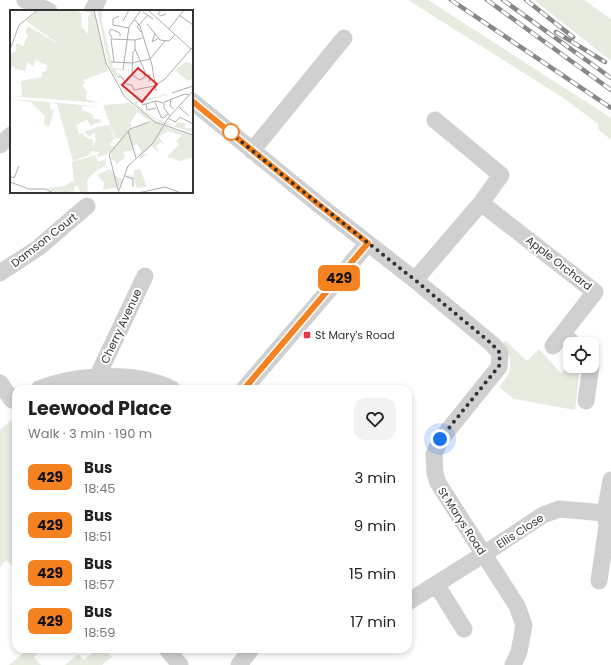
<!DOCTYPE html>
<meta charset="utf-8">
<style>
body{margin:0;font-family:Poppins,sans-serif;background:#f2f2f2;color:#222;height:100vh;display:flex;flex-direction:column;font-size:15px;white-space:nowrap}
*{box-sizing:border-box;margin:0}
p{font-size:13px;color:#767676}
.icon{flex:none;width:22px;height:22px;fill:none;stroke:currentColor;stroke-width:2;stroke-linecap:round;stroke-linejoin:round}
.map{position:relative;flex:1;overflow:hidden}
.drawer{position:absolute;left:12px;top:385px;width:400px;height:268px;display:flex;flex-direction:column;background:#fff;border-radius:12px;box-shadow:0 2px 6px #0003}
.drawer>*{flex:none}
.badge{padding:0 8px;border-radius:6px;font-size:14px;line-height:26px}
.buttons{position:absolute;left:563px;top:337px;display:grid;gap:8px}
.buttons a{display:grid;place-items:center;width:36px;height:36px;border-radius:8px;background:#fff;box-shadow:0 2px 6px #0003;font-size:20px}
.you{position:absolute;width:20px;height:20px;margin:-10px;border:3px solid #fff;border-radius:50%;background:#1a73e8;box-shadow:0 0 0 6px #1a73e833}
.map>.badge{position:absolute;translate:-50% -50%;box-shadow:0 0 0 2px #fff}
.round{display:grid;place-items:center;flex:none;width:42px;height:42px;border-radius:12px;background:#f2f2f2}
.head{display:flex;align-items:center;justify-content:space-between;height:68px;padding:0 16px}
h1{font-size:19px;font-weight:700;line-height:30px}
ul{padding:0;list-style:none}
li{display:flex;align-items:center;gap:12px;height:48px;padding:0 16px}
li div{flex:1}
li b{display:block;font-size:15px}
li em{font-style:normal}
li .badge{min-width:44px;font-weight:700;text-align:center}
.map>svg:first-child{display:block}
.green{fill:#e6ecdf}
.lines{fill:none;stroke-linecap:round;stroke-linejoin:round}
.minor{stroke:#d0d0d0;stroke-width:17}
.rail-casing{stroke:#888;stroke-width:4.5}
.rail{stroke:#fff;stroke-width:3;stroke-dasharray:9;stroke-linecap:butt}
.line-casing{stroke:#fff;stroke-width:9}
.line{stroke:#f58220;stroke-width:6}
.walk{stroke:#333;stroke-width:4;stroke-dasharray:0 7.2}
.stop-dot{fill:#fff;stroke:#f58220;stroke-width:2}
.poi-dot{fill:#e63946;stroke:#fff;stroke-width:1.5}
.labels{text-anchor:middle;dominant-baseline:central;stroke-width:4;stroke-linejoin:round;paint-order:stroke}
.street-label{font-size:11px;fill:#333;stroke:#fff}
.poi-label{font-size:11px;fill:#333;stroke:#fff;text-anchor:start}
.inset-road{fill:none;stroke:#adadad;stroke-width:1}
.view{fill:#d62828;fill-opacity:0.15;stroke:#d62828;stroke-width:2}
.inset-edge{fill:none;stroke:#333;stroke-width:2}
</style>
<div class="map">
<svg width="611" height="665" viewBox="0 0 611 665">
<rect width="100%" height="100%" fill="#fff"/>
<path class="green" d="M408 0H428L611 118V140L598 129V124L565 99Z
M534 0H584L611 19V61Z
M506 341 527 361 539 349 561 373 570 360V366H579V378L575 410 514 399 499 387C512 372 515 360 502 343Z
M16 416V569L6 560 0 567V430Z
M28 649H43L34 657 41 665H9Z
M97 649H106L112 657 102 665H65L78 654 84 660Z"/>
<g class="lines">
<path class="minor" d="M25 0 49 11
M92 11 98 0
M192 101 318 204 415 280 492 344 500 353 499 367 441 439 434 454 435 473 438 483 517 606 524 625 519 652 513 665
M0 145 11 135
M252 151 344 38
M481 203 595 292 553 346
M0 273 38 248 87 206
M415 280 481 203 501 175 435 120
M563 334 573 344
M97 377 145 276
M0 383 12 400
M39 389C76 374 136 371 172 389
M244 389 329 290 368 243
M586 401 591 366
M599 581 607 526 605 513 611 480
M436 584 464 629
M408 602 484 554 543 515 559 509 605 513
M167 649 180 665
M239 665 251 649"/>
<defs>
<path id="rail" d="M451 0 611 108
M487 0 611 90
M503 0 611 78
M526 0 573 37
M556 32 605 62"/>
</defs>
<use href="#rail" class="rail-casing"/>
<use href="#rail" class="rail"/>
</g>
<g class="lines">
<defs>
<path id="line" d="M192 101 318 204 368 243 244 389"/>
</defs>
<use href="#line" class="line-casing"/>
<use href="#line" class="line"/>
<path class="walk" d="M231 132 228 131 296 186 415 280 492 344 500 353 499 366 440 439"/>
</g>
<circle class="stop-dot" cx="231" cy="132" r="8"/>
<rect class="poi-dot" x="303" y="331" width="8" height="8" rx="2"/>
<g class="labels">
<g class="street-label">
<text transform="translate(44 240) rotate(-38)">Damson Court</text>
<text transform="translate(559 263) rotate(38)">Apple Orchard</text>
<text transform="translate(121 326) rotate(-65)">Cherry Avenue</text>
<text transform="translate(462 521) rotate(57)">St Marys Road</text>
<text transform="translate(520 531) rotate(-33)">Ellis Close</text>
</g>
<g class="poi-label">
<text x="315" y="335">St Mary's Road</text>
</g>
</g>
<g transform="translate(10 10)">
<rect width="183" height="183" fill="#fff"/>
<path d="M29 0H66L71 3 72 17 78 24V7L81 3 67 0H84L98 61 73 70 75 73 72 75 77 82 76 89 90 93 0 86H12L11 71 32 67V62L36 61 37 55 25 50 24 56 20 55 18 51 15 61 5 59 4 56 0 58V44L6 41V33L13 36 18 25 15 21 18 16 53 37 16 11ZM87 0H92V11L103 58 119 60V67L118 60H106V63L111 64V66L106 67 120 87 129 89 156 81 128 89 122 90 117 86 99 57ZM177 51 183 56V69L157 81 178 71 165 60ZM157 84 158 85 127 93V95L147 109 165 116 167 112 175 113V118H183V122L151 113 135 103 127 96 123 92ZM0 89 40 92V99L44 101 39 117 34 115 35 106 21 92ZM42 92 89 97 72 96V100L82 104 84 109H90L91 112 83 114 82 117 77 110 66 115 69 124 72 123 75 127 83 130 82 138 86 130 84 122 80 127 74 122 87 117 100 115 104 129 100 134 104 137 111 129 105 128 93 95 119 93 153 116 183 125V147L170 151 157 147 169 134 166 131 172 126 158 121 149 127 155 136 151 132 146 136 148 142 142 136 133 144H138L131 149 129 148 132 143 127 134 122 136 123 140 113 142 115 147 106 155V151L101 150 102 145 97 141 98 144 88 147V149L87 145 90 142 81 141 80 145 63 151 47 94ZM127 102 140 111 121 119V112ZM85 145 88 152 96 149V155L86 161 77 170 78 183 70 182 68 176H64V182L59 183H46L37 178 55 176 62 171 64 172 62 152ZM100 159 106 166 113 170 109 177 93 180 94 173 87 165ZM130 159 137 177 127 178 124 170 115 165 124 166V160Z" fill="#e6ecdf" fill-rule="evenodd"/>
<path class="inset-road" d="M84 0 96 53 115 87 145 112 183 125M138 0 181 39 183 37M151 0 148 4 151 6 156 4M133 2 143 9M169 5 183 15M109 6 103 9V15L119 18M124 9 130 16 142 55 146 81M113 11 119 0M137 14 150 30 159 31 165 25M159 19 174 0M131 22 127 17 138 5M145 23 142 32 149 28M102 28 99 22 101 19 110 23V26M125 30V39L135 62 134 68 130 70 122 65 123 42 126 39M0 40 9 15 28 0M101 52 122 53 140 49 155 31M104 52 101 29 125 30 133 28M113 60 119 17 131 0M135 65H140L139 72M108 67H112L116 74 122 75 124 80 144 76 155 69 181 39M162 83 183 76M161 89 160 96 164 99M145 92 151 107 154 108 158 104M136 94 137 100 146 98M132 95 146 91 153 93M169 97 179 106M160 106 154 98V92L175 84 179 85M158 108 165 112 170 107 183 114M118 121 126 148M0 166 4 168 9 156M115 166 123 169V177M0 172 19 179H35L44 183M108 180 99 144 120 119 139 112M108 183 118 156 143 133 158 108 183 81M128 183 155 177 171 183"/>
<path class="view" d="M128 58 147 74 132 92 112 75Z"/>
<rect width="183" height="183" class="inset-edge"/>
</g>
</svg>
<div class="buttons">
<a><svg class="icon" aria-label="locate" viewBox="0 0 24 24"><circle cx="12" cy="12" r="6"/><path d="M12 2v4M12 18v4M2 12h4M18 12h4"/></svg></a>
</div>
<div class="you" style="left:440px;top:439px"></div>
<b class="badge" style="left:339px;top:278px;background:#f58220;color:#111">429</b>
<section class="drawer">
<div class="head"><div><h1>Leewood Place</h1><p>Walk · 3 min · 190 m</p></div><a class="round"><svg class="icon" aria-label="heart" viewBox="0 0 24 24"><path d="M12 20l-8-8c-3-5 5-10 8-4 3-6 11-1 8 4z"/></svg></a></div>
<ul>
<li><span class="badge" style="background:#f58220;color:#111">429</span><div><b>Bus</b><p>18:45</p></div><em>3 min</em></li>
<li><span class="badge" style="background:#f58220;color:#111">429</span><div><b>Bus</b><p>18:51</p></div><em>9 min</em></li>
<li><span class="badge" style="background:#f58220;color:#111">429</span><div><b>Bus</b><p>18:57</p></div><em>15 min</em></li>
<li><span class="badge" style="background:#f58220;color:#111">429</span><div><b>Bus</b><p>18:59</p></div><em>17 min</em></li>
</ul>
</section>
</div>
